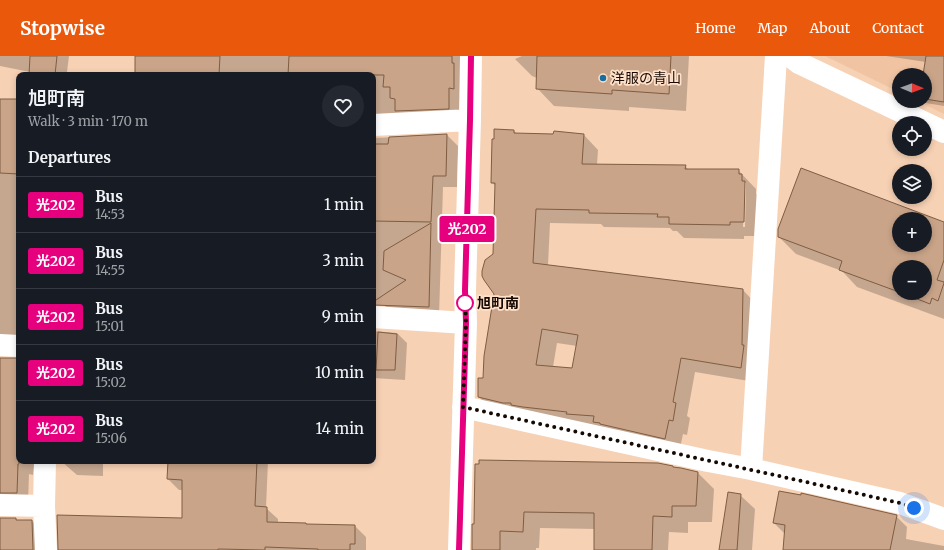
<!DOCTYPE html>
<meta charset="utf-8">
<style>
body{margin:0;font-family:Merriweather,"Noto Sans JP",serif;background:#242831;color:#f1f3f6;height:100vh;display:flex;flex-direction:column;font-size:15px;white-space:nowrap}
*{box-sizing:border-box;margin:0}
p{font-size:13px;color:#9ea1a6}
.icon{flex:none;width:22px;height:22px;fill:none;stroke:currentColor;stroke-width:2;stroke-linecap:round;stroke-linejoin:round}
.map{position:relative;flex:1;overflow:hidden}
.side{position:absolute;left:16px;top:16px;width:360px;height:392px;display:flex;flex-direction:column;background:#171b24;border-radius:8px;box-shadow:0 2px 6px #0003}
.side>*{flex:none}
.badge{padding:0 8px;border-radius:3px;font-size:14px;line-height:26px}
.needle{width:26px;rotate:91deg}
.tools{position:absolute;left:892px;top:12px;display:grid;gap:8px}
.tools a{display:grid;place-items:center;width:40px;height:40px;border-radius:50%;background:#171b24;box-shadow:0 2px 6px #0003;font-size:20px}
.you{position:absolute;width:20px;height:20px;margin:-10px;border:3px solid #fff;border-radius:50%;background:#1a73e8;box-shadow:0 0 0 6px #1a73e833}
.map>.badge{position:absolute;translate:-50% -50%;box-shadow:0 0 0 2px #fff}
h2{padding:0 12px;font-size:15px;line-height:36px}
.round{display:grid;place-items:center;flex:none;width:42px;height:42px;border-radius:21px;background:#242831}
.headline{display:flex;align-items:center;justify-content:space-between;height:68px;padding:0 12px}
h1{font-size:19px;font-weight:600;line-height:30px}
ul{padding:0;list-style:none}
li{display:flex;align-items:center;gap:12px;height:56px;padding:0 12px;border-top:1px solid #363941}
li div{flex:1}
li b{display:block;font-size:15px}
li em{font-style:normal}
li .badge{min-width:44px;font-weight:700;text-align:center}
header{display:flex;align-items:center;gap:24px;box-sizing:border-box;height:56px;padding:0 20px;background:#ea580c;color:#fff}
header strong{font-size:19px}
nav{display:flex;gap:22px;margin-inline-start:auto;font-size:14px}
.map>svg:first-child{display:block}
.built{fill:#f0c4a3}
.shadow{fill:#0003;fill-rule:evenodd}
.building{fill:#c9a488;stroke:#7e5d43;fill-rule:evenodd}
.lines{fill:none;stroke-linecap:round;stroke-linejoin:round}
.minor{stroke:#fff;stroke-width:22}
.line-casing{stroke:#fff;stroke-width:9}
.line{stroke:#e6007e;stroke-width:6}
.walk{stroke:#150902;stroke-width:4;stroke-dasharray:0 7.2}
.poi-dot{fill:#186f9f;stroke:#ffe0c9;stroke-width:1.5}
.stop-dot{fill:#fff;stroke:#e6007e;stroke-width:2}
.labels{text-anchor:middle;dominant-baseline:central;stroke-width:3.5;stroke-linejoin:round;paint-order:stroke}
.poi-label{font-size:14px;fill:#150902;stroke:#ffe0c9;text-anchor:start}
.stop-label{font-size:14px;font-weight:bold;fill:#150902;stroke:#ffe0c9;text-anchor:start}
</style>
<header>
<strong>Stopwise</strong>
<nav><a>Home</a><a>Map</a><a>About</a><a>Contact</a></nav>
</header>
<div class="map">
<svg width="944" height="494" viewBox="0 0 944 494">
<rect width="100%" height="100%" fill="#f7d1b4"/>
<path class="built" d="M825 0H944V58L918 45H925V19H899V36Z"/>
<path class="shadow" d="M0 0H69L67 16 136 18V0H462L459 63 373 74V19H30V16L0 10Z
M522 0H689L686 55 629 51V55L554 50 537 32V22L532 20 515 3Z
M886 0H944V50L926 47 924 45H925V19H924L926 6Z
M0 44H19V287L0 294Z
M514 75 517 78 584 79 598 94 597 109 685 110 689 114H738L756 133V138L759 140 758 180H744V183L684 182 677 175H673L670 172 604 171 601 168 550 167 548 209 743 234 757 249 755 326 695 316 687 360 690 362 687 379 683 378 679 397 493 356 479 341 483 323 495 238 494 199 496 130 492 127ZM744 127H746L745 171H743ZM557 287 577 290 573 313 553 311Z
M447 79 458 90 457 131H443L439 261 395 260 384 249 373 247V82Z
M801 113 944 167V263L857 231 842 215 796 198 779 181ZM899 163H925V189H899ZM899 211H925V237H899Z
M373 275 397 277 407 287 405 324 373 322Z
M0 303H19V405H50L44 412 34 411 33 419 29 418 28 447 0 454Z
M61 405H103V420L77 419Z
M169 405H268L266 452 278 463V467L307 469 355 470 366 481V494H59L183 463V434H179L168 423Z
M476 409 697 416 714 433 712 466H688V477L669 476 668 494H595V473L540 472 539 492H536V494H473L475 469Z
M740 439 755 453 752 494H720Z
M896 460 907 471 906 483 944 490V494H784L785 478 774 467Z
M0 463H16L18 465H32L43 476V494H0Z"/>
<path class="building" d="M30 0H57L55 19H29Z
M135 0H220L219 19H135Z
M289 0H452V7H454V33L449 32V53L395 55V43L390 42V31H383L384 19H288Z
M537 0H671L669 38 612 34V38L536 33Z
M926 0H944V46L925 43V19H923Z
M0 43H19V118L0 117Z
M494 73 514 74V77L553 78 554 75 584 78 582 108 686 109 685 113H739V118H742V125H745L744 166H730V169L669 168V161H657L658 158 589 157V154L536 153 533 207 743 233 742 289H744L741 312 681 302 673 346 676 347 673 365 669 364 665 383 600 368V367L593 366 594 360 566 358 567 356 523 351 511 349V347H503L478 341V322H483L484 300 494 238 484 224 482 220V215L485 204 493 198 495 127H491L492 83H494ZM542 273 578 279 572 312 536 309Z
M447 78 446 120H433L431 166 373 165V88H388L389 81Z
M801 112 944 166V204L937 224 944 226V227L938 245 932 242 930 248 902 237H925V211H899V236L839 214 842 205 778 181V173ZM899 163H925V189H899Z
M431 167 429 251 373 249V246L406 224 383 214 384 195Z
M378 276 397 278 395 314H376Z
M0 302H19V408H18L17 437H0Z
M479 404 658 407 673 410V411L681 412 698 416 696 450H672V461L653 460 652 494H594V457L524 456 523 476 500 475V494H472V468H474L475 408H479Z
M168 405H257L255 450 267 451V466L306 467V468L355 469V488H350V494H318V493L265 491V494L218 493V494H58L57 459 182 462V424L167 423Z
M779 435 801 439V437L897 459 890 494H783L785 469 773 467Z
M728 436 741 438 737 494H719Z
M0 462H16V464H32L33 494H0Z"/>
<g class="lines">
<path class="minor" d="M790 0 799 7 944 76
M373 69 470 64
M373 261 466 267
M0 289 19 290
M463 351 708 405 751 413 776 0
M45 405 44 450 46 494
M751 413 900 447 944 463
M0 449 44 450
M459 494 466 267 465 234 470 64 471 0"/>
</g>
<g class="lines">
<defs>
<path id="line" d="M459 494 466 267 465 234 470 64 471 0"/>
</defs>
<use href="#line" class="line-casing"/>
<use href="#line" class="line"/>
<path class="walk" d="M465 247V245L466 267 463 351C608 383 754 414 900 447L914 452"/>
</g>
<circle class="poi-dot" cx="603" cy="22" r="4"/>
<circle class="stop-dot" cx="465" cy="247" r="8"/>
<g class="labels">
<g class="poi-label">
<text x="611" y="22">洋服の青山</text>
</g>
<g class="stop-label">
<text x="477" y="247">旭町南</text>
</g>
</g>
</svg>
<div class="tools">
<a><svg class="needle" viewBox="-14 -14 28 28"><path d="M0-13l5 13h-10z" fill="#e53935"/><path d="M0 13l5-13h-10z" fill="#9ea1a6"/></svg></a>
<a><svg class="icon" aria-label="locate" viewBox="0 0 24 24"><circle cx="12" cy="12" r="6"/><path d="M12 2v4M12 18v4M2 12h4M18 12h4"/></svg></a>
<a><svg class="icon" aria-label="layers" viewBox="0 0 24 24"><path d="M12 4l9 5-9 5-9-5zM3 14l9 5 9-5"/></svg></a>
<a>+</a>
<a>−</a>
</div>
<div class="you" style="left:914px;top:452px"></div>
<b class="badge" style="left:467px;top:173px;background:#e6007e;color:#fff">光202</b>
<section class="side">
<div class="headline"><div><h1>旭町南</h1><p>Walk · 3 min · 170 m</p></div><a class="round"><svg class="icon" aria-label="heart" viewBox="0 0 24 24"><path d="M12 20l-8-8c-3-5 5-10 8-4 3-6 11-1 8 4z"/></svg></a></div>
<h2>Departures</h2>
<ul>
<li><span class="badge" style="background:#e6007e;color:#fff">光202</span><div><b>Bus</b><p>14:53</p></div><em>1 min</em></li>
<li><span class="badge" style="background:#e6007e;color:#fff">光202</span><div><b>Bus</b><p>14:55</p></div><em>3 min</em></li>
<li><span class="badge" style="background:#e6007e;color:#fff">光202</span><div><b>Bus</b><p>15:01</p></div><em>9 min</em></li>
<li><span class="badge" style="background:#e6007e;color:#fff">光202</span><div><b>Bus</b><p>15:02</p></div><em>10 min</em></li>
<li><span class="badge" style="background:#e6007e;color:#fff">光202</span><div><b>Bus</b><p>15:06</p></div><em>14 min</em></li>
</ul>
</section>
</div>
